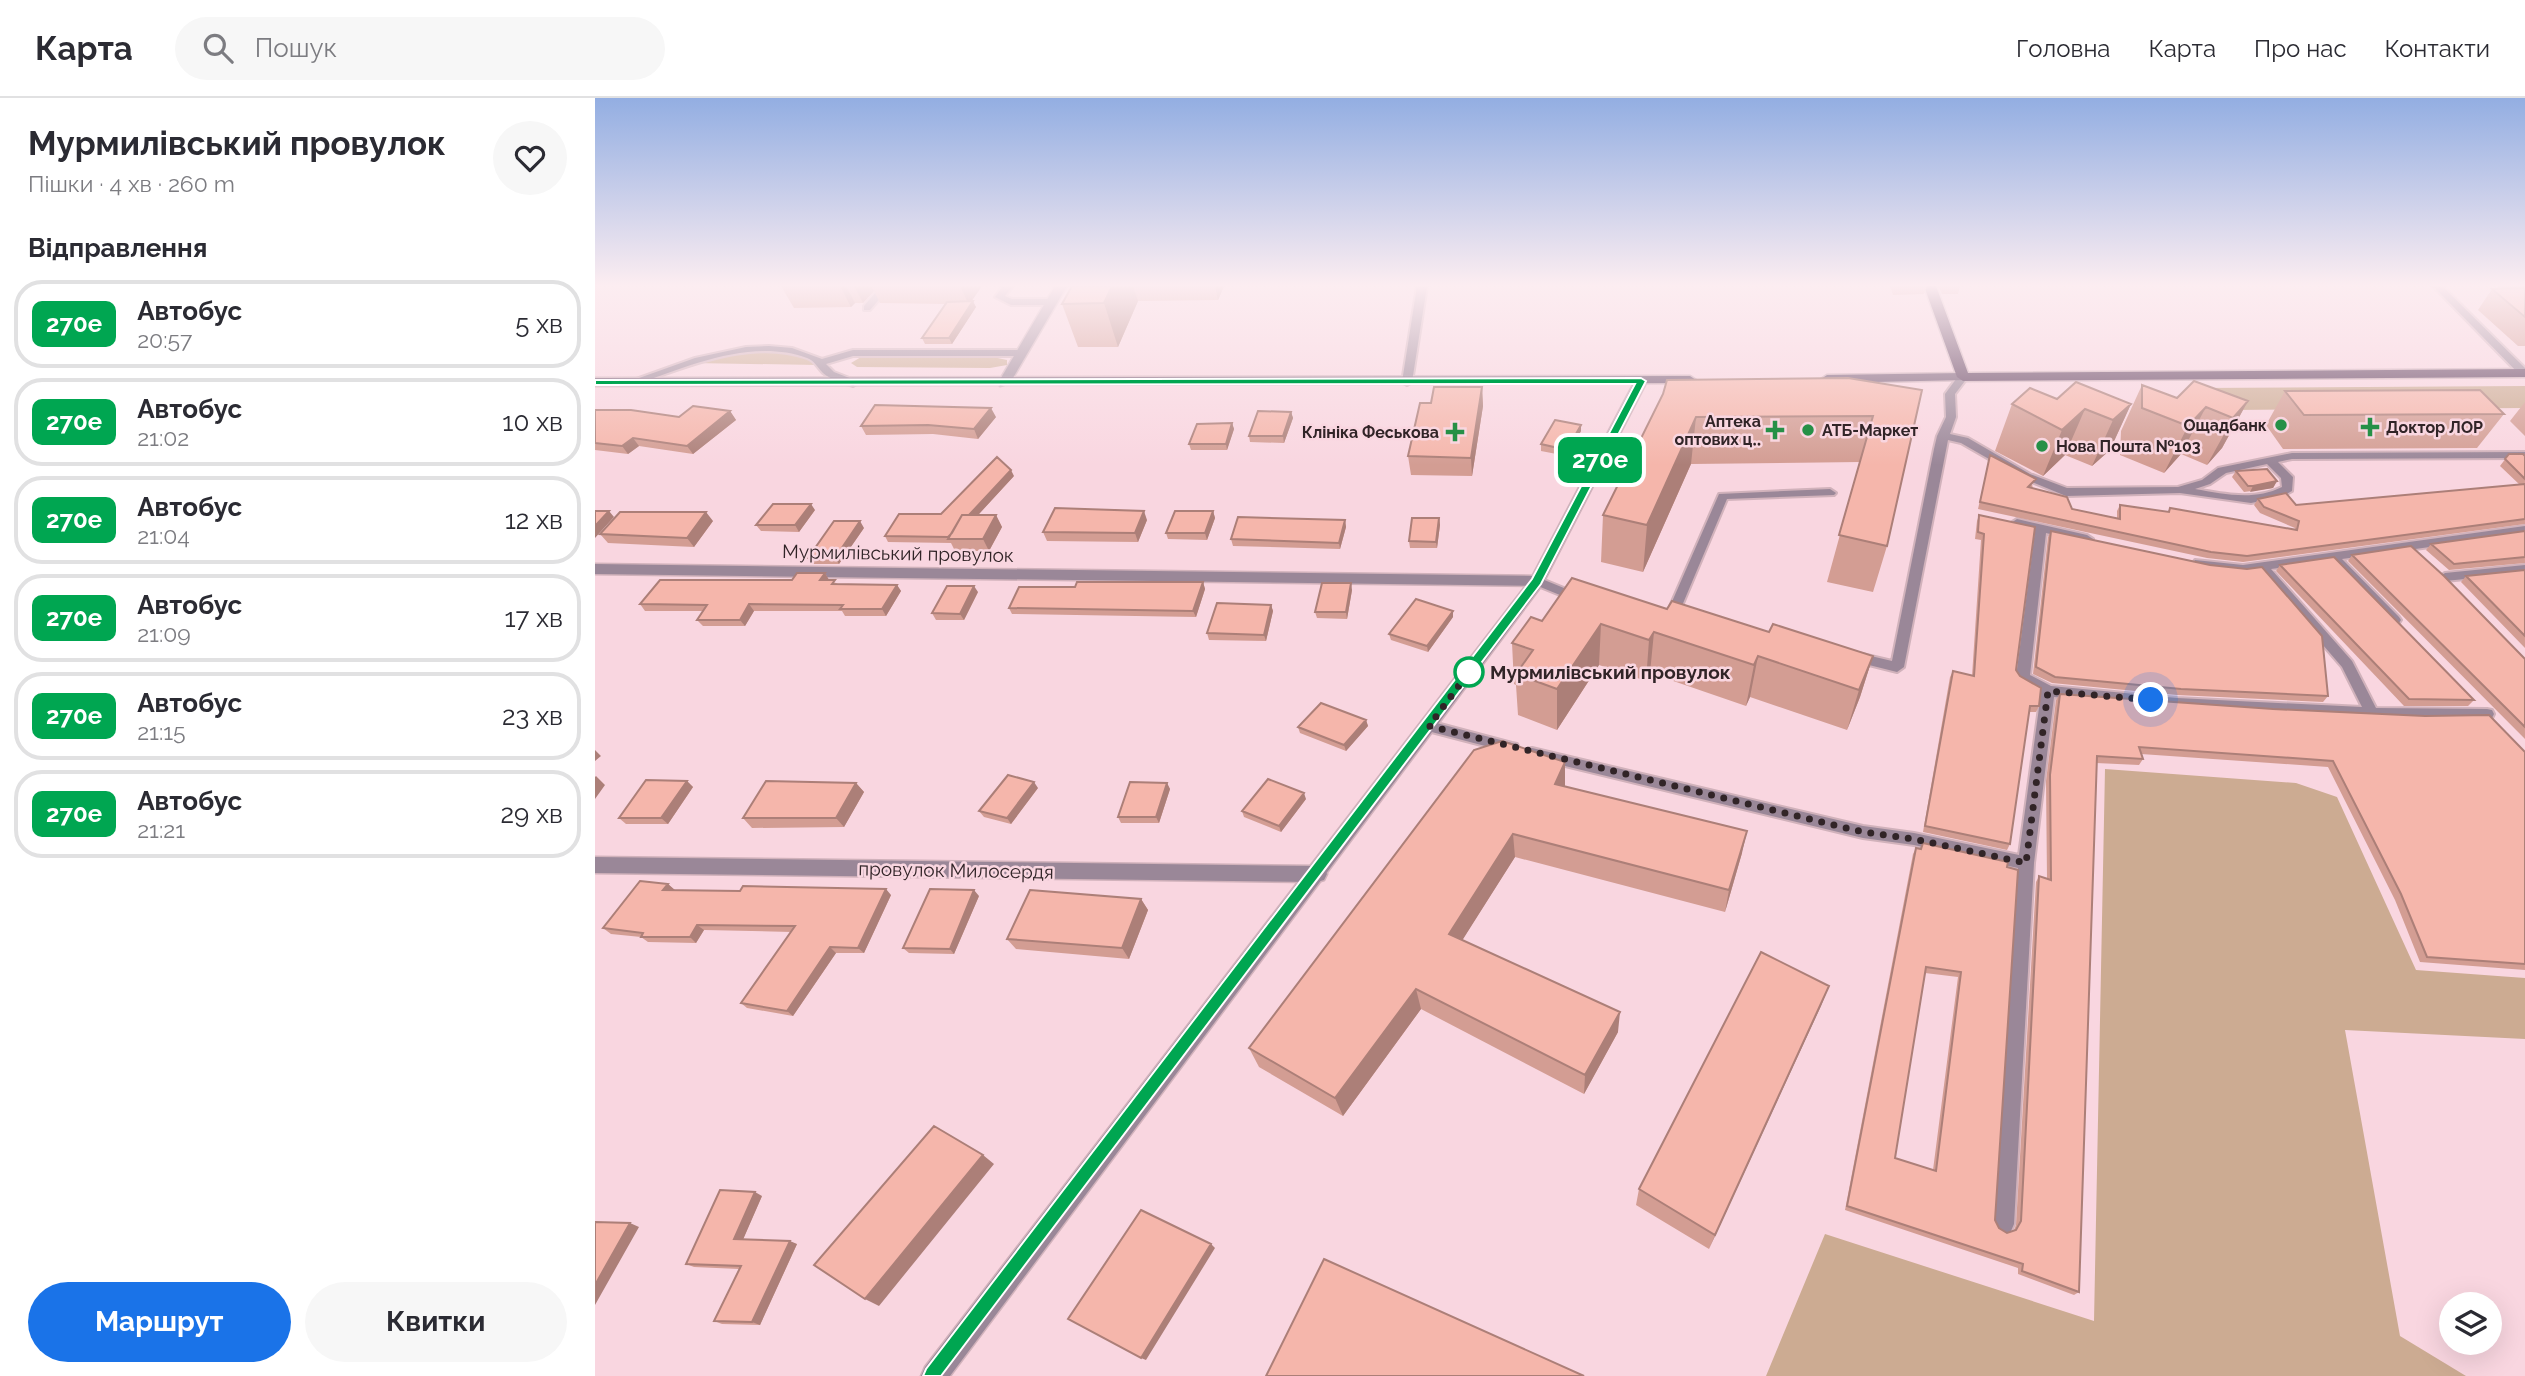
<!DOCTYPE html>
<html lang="uk">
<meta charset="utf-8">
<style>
body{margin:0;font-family:Raleway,sans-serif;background:#f7f7f7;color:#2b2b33;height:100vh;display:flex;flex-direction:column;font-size:26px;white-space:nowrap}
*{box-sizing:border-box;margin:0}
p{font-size:23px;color:#7c7c81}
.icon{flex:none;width:38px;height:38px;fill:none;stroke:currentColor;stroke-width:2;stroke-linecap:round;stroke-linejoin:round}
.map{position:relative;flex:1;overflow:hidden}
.sheet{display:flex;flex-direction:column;background:#fff;width:595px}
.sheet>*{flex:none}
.badge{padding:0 14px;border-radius:10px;font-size:24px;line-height:46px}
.controls{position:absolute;left:1844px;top:1194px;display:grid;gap:14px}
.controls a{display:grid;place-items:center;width:63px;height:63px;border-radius:50%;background:#fff;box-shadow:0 7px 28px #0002;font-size:35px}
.you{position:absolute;width:35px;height:35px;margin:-18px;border:5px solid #fff;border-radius:50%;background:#1a73e8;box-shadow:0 0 0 10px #1a73e833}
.map>.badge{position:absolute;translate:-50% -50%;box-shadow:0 0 0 4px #fff}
h2{padding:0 28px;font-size:26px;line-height:63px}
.round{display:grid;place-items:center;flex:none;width:74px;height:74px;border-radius:37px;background:#f7f7f7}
.headline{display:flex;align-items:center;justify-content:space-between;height:119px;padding:0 28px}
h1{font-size:33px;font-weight:700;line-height:52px}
.button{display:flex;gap:14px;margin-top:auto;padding:14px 28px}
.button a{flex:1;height:80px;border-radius:42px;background:#1a73e8;color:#fff;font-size:28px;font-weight:700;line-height:80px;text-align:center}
.button a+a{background:#f7f7f7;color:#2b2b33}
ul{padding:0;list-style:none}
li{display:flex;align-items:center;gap:21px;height:88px;margin:0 14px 10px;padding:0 14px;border:4px solid #e1e1e2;border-radius:28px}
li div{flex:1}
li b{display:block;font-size:26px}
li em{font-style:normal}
li .badge{min-width:77px;font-weight:700;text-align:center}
header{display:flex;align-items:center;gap:42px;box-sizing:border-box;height:98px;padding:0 35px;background:#fff;border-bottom:2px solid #e1e1e2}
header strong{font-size:33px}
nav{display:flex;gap:38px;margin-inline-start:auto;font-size:24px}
.search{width:490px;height:63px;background:#f7f7f7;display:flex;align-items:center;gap:18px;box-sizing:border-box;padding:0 24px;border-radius:38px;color:#7c7c81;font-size:26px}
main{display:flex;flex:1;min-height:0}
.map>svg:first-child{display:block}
.green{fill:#ccab92}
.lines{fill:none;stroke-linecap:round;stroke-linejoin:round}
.service-casing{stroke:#d1b2bb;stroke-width:4}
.minor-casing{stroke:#d1b2bb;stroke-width:3}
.tertiary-casing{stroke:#d1b2bb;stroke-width:3}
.secondary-casing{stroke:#d1b2bb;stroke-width:3}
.primary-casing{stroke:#d1b2bb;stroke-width:3}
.service{fill:#9a8798;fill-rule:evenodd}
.minor{fill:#9a8798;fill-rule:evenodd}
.tertiary{fill:#9a8798;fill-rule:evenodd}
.secondary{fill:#775c75;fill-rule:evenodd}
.primary{fill:#5e3e5c;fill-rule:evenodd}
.wall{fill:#d39d93;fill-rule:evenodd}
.shaded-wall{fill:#ac7f78}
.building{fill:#f5b6ab;stroke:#ac7f78;stroke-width:2;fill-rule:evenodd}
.line{fill:#00a651;stroke:#fff;stroke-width:2}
.walk{stroke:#312427;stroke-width:7;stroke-dasharray:0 12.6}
.poi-dot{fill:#269047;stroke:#f9d6e0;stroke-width:2.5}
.stop-dot{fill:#fff;stroke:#00a651;stroke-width:3.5}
.labels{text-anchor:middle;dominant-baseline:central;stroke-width:5;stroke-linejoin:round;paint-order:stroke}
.far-poi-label{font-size:16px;font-weight:bold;fill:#312427;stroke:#f9d6e0;text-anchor:end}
.street-label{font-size:19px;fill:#312427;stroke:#f9d6e0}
.stop-label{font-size:19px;font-weight:bold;fill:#312427;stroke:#f9d6e0;text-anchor:start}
</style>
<header>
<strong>Карта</strong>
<div class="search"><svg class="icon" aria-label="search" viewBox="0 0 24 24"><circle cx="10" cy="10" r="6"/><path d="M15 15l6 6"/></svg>Пошук</div>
<nav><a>Головна</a><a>Карта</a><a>Про нас</a><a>Контакти</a></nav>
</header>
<main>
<section class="sheet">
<div class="headline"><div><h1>Мурмилівський провулок</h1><p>Пішки · 4 хв · 260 m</p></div><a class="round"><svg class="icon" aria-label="heart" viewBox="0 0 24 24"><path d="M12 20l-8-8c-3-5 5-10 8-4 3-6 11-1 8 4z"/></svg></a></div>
<h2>Відправлення</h2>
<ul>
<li><span class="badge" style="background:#00a651;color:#fff">270е</span><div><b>Автобус</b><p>20:57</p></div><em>5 хв</em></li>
<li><span class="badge" style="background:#00a651;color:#fff">270е</span><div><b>Автобус</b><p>21:02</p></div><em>10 хв</em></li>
<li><span class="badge" style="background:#00a651;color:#fff">270е</span><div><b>Автобус</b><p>21:04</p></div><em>12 хв</em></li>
<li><span class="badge" style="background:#00a651;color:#fff">270е</span><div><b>Автобус</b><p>21:09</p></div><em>17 хв</em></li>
<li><span class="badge" style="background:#00a651;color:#fff">270е</span><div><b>Автобус</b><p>21:15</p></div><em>23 хв</em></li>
<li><span class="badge" style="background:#00a651;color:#fff">270е</span><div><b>Автобус</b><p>21:21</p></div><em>29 хв</em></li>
</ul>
<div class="button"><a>Маршрут</a><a>Квитки</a></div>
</section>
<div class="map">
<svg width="1930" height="1278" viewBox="0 0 1930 1278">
<rect width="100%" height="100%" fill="#f9d6e0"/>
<path class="green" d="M130 255H200L223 267 97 265Z
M278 258H393L412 262V267L395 270 262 269 256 265 266 259Z
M1930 288V310L1637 312 1605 290Z
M1510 671 1701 685 1742 699 1821 872 1930 880V941L1750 932 1805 1238 1871 1278H1171L1230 1136 1499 1223Z"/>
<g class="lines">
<defs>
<path id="service" d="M286 188H296L275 212H269V208Z
M408 188H418L410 198 417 201H456L461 204 456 207H416L400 199Z
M822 188H832L817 284 812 287 807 284Z
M1838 188H1847L1930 270V278L1925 277Z
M174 248 197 250 227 261 258 252H426L431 255 426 258H258L231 266 239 274 262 283 263 285 258 288C248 285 236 282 228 275 222 269 220 263 212 260 157 240 94 268 42 286L33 284 100 260 151 249Z
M1368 276 1373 279 1360 296 1361 319 1355 336 1373 340 1435 376 1472 390 1583 389 1607 382 1623 370 1697 355 1930 354V360L1697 361 1683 364 1698 379 1697 393 1686 399 1656 405 1585 395 1471 398 1427 380 1366 345 1353 342 1309 569 1302 574 1254 562 1252 559 1254 556 1259 554 1297 563 1339 351 1342 338 1351 319 1350 296 1364 277ZM1672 366 1686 380 1687 389C1659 403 1629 396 1600 391L1615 386 1631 375Z
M1235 391 1241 395 1239 397 1132 401 1081 522 1079 525H1071L1069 522 1124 396Z
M1422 421 1492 437 1498 441 1492 445 1451 435 1435 577 1456 588 1582 600 1767 609 1747 569 1664 473 1648 475 1604 469 1598 465 1600 462 1648 467 1930 428V436L1747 461 1804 519 1806 522 1804 525H1796L1735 463 1676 471 1757 563 1781 610 1892 611 1897 612 1899 616 1897 620H1777L1582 610 1459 599 1439 765 1419 1126 1416 1133 1409 1136 1402 1133 1399 1126 1423 770 1319 747 1268 740 937 660 932 659 930 655 932 651 937 650 1268 728 1319 735 1424 757 1446 595 1423 582 1421 579 1440 433 1418 428 1416 425Z
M1930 467V475L1850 483 1844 479 1850 475Z
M942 479 986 497 988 500 982 504 938 486 936 483 938 480Z
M834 623 917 645 922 646 924 650 922 654 917 655 829 632 827 628 829 624Z"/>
<path id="minor" d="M460 188H472L415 285 405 288 403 285Z
M0 466 942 478 950 483 942 488 0 476Z
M0 759 722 768 729 770 732 776 729 782 722 784 0 775Z"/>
<path id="tertiary" d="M1046 279 1052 283 947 487 355 1278H326L330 1269 936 481 1040 283Z"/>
<path id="secondary" d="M1368 275 1374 279 1372 282 1232 285 1226 281 1232 277Z
M1095 278 1101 282 1099 285 0 288V280Z"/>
<path id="primary" d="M1329 188H1341L1373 275 1930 271V279L1368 283 1362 279Z"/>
</defs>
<use href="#service" class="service-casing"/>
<use href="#minor" class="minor-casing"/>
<use href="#tertiary" class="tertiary-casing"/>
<use href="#secondary" class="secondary-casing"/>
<use href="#primary" class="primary-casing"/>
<use href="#service" class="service"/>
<use href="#minor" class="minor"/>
<use href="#tertiary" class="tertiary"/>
<use href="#secondary" class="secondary"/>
<use href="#primary" class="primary"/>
</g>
<path class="wall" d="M186 188H387L376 203 381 209 357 246H330L327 240 350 206 285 205 279 193 268 205H260L256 209 199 210Z
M477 188H629L623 202 543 203 523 249H483L467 206Z
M1295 188H1332L1329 196 1298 197Z
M1343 188H1365L1363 196H1347Z
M1904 188H1930V248H1923L1883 212 1897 191H1902Z
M1547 287 1582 300 1653 303 1627 350 1612 367 1586 356 1569 375 1525 357 1526 333Z
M887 289 888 308 877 378 816 377 813 358 836 305Z
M1327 292 1292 448 1278 494 1232 484 1265 364 1096 366 1048 474 1006 464 1008 417 1068 296Z
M1690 293 1909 316 1882 350 1688 351 1671 327Z
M1462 301 1536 306 1515 352 1497 368 1470 357 1448 378 1400 353 1417 306Z
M1930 304V338L1915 323Z
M0 312 84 319 135 313 141 322 98 356 44 348 33 356 0 352Z
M696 314 698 320 689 345 655 344 654 338Z
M401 319 383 341 338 336 271 337 266 328Z
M637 325 639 331 632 352H596L594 346Z
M986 327V333L972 358 946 353V346Z
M1914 356 1930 358V426L1648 464 1612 460 1383 411 1395 357 1438 388 1436 390 1477 411 1522 420V413L1525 407 1573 414 1575 410 1699 432 1700 430 1665 415 1659 407 1663 401 1701 407 1925 387 1905 368Z
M1641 373 1682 383 1678 390 1649 394 1637 379Z
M419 378 383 417H401L407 429 394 453H360L356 445 293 444 290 438 346 416Z
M220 412 204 434 166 433 161 427Z
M618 413 620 420 612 442 573 441 571 435Z
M1384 417 1421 572 1444 608 1441 614H1434L1415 746 1412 752 1328 734 1355 579 1358 573 1377 578 1386 442 1380 441 1382 423Z
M844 420 845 427 842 450H815L814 443Z
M552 422 543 444 452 443 448 434Z
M750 422 751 429 745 451 638 448 636 441Z
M118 423 99 449 13 445 5 436Z
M269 430 244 466H217L213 460Z
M1456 433 1733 598 1728 604 1582 597 1457 585 1438 576 1453 439Z
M1930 433V465L1854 472 1831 452 1836 446Z
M1757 457 1930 561V641L1753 463Z
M1685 467 1879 602 1873 608H1809L1681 473Z
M1930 472V550L1866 484 1871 478Z
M230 475 234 482 243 486 302 487 306 493 291 518H250L247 513H159L150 528H108L102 522 108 513H50L45 506 197 482Z
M608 484 610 491 601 519 417 516 414 510Z
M757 492 752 521 722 520 720 514Z
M383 494 369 522H341L337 515Z
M676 507 678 513 671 543 614 542 612 535Z
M1072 511 1278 558 1265 599 1252 632 1155 599 1151 608 1055 575 1051 583 1004 567 962 632 923 617 921 587 919 586 917 545 947 523Z
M858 519 833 554 796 542 794 536Z
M1465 596 1930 654V872L1825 864 1800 802 1733 669 1546 656 1548 661 1544 667 1501 665 1484 1194 1479 1197 1423 1176V1170L1250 1112 1318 756 1321 750 1325 751 1328 745 1413 764 1400 1122 1404 1130 1412 1135 1419 1132 1421 1127 1441 784 1444 778 1452 781 1451 683 1461 602ZM1330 875 1363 879 1338 1072 1300 1060Z
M771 622 773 628 751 653 705 635 703 629Z
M970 664V689L1147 755 1130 814 920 759 867 842 1023 934 989 996 826 911 748 1018 664 969 654 950Z
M92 683 98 689 73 726H31L24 720Z
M261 685 269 694 249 729 157 730 148 720Z
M572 685 575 691 564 725H526L523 719Z
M443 690 416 726 389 719 384 713Z
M711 701 686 734 649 719 647 713Z
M73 786 79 792 296 797 269 855H241L198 918 152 910 146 905 197 834 109 832 101 845 53 844 46 839 16 836 8 830Z
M384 798 359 856 314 855 308 850Z
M546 801 553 812 534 861 421 851 412 841Z
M1234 888 1114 1151 1041 1107 1044 1091Z
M167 1098 148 1141 202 1146 165 1227 127 1226 119 1223 144 1171 99 1169 91 1166Z"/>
<path class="shaded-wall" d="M245 188H251L260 205 256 209Z
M259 188H276L279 193 268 205Z
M365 188H387L374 207Z
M517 188H538L543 203 523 249 509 205Z
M620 188H629L623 202Z
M378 203 381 209 357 246 354 240Z
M887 289 888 308 877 378 876 360Z
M1653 303 1627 350 1612 367 1638 320Z
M1536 306 1515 352 1497 368 1518 322Z
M1611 309 1586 356 1569 375 1593 328Z
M396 310 401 319 383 341 379 331Z
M1490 311 1470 357 1448 378 1467 332Z
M135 313 141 322 98 356 92 348Z
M696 314 698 320 689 345 688 338Z
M1101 319 1096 366 1048 474 1052 427Z
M637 325 639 331 632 352 631 346Z
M986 327V333L972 358V352Z
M38 340 44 348 33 356 27 348Z
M416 372 419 378 361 441H354L353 439Z
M1682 383 1678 390 1655 394 1658 388Z
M216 406 220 412 204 434 200 427Z
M14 413 19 419 0 440V428Z
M549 413 552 422 543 444 540 435Z
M618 413 620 420 612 442 610 435Z
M111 414 118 423 99 449 92 440Z
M401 417 407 429 394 453 388 441Z
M844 420 845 427 842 450 841 444Z
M750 422 751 429 745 451 744 445Z
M265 423 269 430 244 466 240 460Z
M230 475 234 482H225Z
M608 484 610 491 601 519 598 513Z
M756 485 757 492 752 521 751 514Z
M302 487 306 493 291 518 287 511Z
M379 488 383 494 369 522 365 516Z
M154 506 159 513 150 528 145 522Z
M676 507 678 513 671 543 669 537Z
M858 513V519L833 554 832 548Z
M1006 526 1004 567 962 632V591Z
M1059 534 1055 575 1051 583 1054 542Z
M1163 558 1155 599 1151 608 1159 567Z
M1278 558 1265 599 1252 632 1264 592Z
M771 622 773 628 751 653 749 647Z
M0 652 6 658 0 663Z
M970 664V688L960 710V686Z
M1 678 10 687 0 701V679Z
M92 683 98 689 73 726 66 720Z
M439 684 443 690 416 726 412 720Z
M261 685 269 694 249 729 241 720Z
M572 685 575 691 564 725 561 719Z
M709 695 711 701 686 734 684 728Z
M1152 733 1147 755 1130 814 1134 792Z
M918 736 920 759 858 857 854 836Z
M73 786 80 792 75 798 68 792Z
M291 791 296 797 269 855 263 850Z
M379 792 384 798 359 856 355 851Z
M546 801 553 812 534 861 527 850Z
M102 827 109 832 101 845 95 839Z
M235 849 241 855 198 918 192 913Z
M1234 888 1226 908 1114 1151 1120 1137Z
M821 891 826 911 748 1018 740 1000Z
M1025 914 1023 934 989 996 990 977Z
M388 1057 399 1066 284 1208 270 1201Z
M160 1094 167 1098 147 1144 139 1141Z
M35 1125 44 1129 0 1207V1187Z
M195 1143 202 1146 165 1227 157 1224Z
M616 1146 620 1150 551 1262 546 1260Z"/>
<path class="building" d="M477 188H517L509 205 467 206Z
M1926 188H1930V219L1897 191 1929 190Z
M378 203 354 240H327L352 204Z
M1253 280 1327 292 1292 448 1244 437 1278 318 1101 319 1052 427 1008 417 1068 296 1072 282Z
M1599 283 1653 303 1638 320 1611 309 1593 328 1547 310V287L1582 300Z
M1481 284 1536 306 1518 322 1490 311 1467 332 1417 306 1435 290 1462 301Z
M839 289H887L876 360 813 358 825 305H836Z
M1885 292 1909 316 1709 317 1690 293Z
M280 307 396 310 379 331 333 327 266 328Z
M98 308 135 313 92 348 38 340 27 348 0 345V312H36L84 319Z
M663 313 696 314 688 338H654Z
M960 322 986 327 972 352 946 346Z
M637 325 631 346H594L602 326Z
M1914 356H1928L1930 358V381L1910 361Z
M1395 357 1441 381 1433 389 1472 399 1477 411 1525 421V407L1574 414 1575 410 1702 432 1704 423 1669 409 1663 401 1691 395 1701 407 1930 386V421L1652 458 1616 454 1385 404Z
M402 359 416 372 374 417H367L357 435 353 439 290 438 304 416H346Z
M1672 371 1682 383 1658 388H1653L1641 373Z
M178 406H216L200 427H161Z
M460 410 549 413 540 435 448 434Z
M0 413H14L0 428Z
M580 413H618L610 435H571Z
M25 414H111L92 440 5 436Z
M367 417H401L388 441H353Z
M1384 417 1440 429 1421 572 1425 578 1446 590 1444 608H1435L1415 746 1330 728 1358 573 1379 578 1389 436 1383 434Z
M643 419 750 422 744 445 636 441Z
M817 420H844L841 444 814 443Z
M239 423H265L240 460H213Z
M1456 433 1615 467 1652 471 1667 469 1727 538 1733 598 1586 591 1460 579 1441 569Z
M1930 433V459L1859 466 1836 446Z
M1816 448 1849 478 1930 561V629L1757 457Z
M1739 459 1879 602 1814 601 1685 467Z
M1930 472V538L1871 478Z
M202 475H230L225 482H240L237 486 302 487 287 511H245L248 507 154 506 145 522H102L112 507 45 506 65 482H197Z
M977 480 1072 511 1077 503 1174 534 1178 526 1278 558 1264 592 1163 558 1159 567 1059 534 1054 542 1006 526 962 591 921 576 938 552 917 545 936 519 947 523Z
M482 484H608L598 513 414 510 424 489H480Z
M727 485H756L751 514H720Z
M352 488H379L365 516 337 515Z
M821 501 858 513 832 548 794 536Z
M622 505 676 507 669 537 612 535Z
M1465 596 1678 611 1830 618 1894 617 1930 654V866L1832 859 1806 796 1738 663 1544 649 1548 661 1502 658 1484 1194 1427 1173 1428 1166 1252 1108 1321 750 1326 751 1328 745 1413 764 1412 769 1423 772 1400 1122 1404 1130 1412 1135 1421 1132 1426 1123 1444 778 1456 782 1455 677ZM1331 869 1366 874 1341 1073 1300 1060Z
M726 605 771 622 749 647 703 629Z
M907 643 970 664 960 686 1152 733 1134 792 918 736 854 836 1025 914 990 977 821 891 740 1000 654 950 879 652Z
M413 677 439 684 412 720 384 713Z
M673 681 709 695 684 728 647 713Z
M51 682 92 683 66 720H24Z
M171 683 261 685 241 720H148Z
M535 684 572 685 561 719H523Z
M45 783 73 786 68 792 145 793 148 788 291 791 263 850 235 849 192 913 146 905 200 828 102 827 95 839H46L48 835 8 830Z
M335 791 379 792 355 851 308 850Z
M435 792 546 801 527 850 412 841Z
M1166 854 1234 888 1120 1137 1044 1091Z
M339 1028 388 1057 270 1201 219 1167Z
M125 1092 160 1094 139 1141 195 1143 157 1224 119 1223 146 1168 91 1166Z
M546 1112 616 1146 546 1260 473 1221Z
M0 1124 35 1125 0 1187Z
M729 1161 989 1278H671Z"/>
<linearGradient id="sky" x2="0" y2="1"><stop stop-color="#93aee2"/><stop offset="0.51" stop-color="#fcedf1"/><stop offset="1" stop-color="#fcedf1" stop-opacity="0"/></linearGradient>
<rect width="1930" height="367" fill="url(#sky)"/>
<path class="line" d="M1046 280 1051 283 946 486 346 1278H328L331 1271 937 481 1040 286 0 287V282Z"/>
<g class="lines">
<path class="walk" d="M874 574 880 566 834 628 1268 734 1319 741 1431 765 1453 593 1556 602"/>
</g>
<g class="poi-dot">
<circle cx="1686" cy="327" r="7"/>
<path d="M1771.5 318.5h7v7h7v7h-7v7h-7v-7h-7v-7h7z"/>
<path d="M1176.5 321.5h7v7h7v7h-7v7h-7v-7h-7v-7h7z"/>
<circle cx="1213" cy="332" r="7"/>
<path d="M856.5 323.5h7v7h7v7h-7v7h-7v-7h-7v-7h7z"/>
<circle cx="1447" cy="348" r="7"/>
</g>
<circle class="stop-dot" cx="874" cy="574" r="14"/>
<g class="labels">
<g class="far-poi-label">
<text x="1166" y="323">Аптека<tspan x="1166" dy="18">оптових ц‥</tspan></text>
<text x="1672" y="327">Ощадбанк</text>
<text x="1791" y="329" text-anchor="start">Доктор ЛОР</text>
<text x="1227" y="332" text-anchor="start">АТБ-Маркет</text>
<text x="844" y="334">Клініка Феськова</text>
<text x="1461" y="348" text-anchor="start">Нова Пошта №103</text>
</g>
<g class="street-label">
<text transform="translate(303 455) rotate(1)">Мурмилівський провулок</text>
<text transform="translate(361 772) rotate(1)">провулок Милосердя</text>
</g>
<g class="stop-label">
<text x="895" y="574">Мурмилівський провулок</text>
</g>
</g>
</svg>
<div class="controls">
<a><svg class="icon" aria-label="layers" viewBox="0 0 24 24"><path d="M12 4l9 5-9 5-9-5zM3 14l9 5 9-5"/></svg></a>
</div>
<div class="you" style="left:1556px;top:602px"></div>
<b class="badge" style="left:1005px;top:362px;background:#00a651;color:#fff">270е</b>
</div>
</main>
